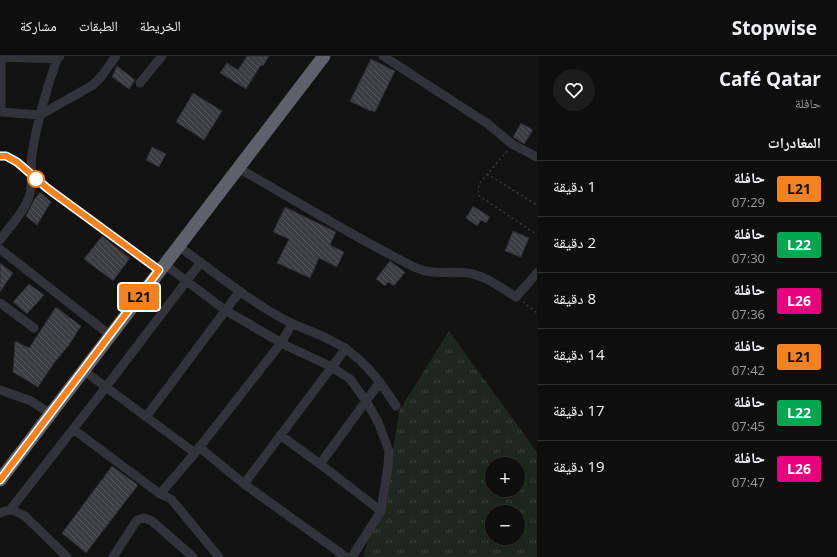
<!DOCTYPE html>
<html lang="ar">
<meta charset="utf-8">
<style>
body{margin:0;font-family:"Open Sans","Noto Naskh Arabic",sans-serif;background:#1c1c1c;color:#f1f3f6;direction:rtl;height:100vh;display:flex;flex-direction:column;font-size:15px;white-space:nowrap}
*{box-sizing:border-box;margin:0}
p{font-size:13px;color:#9b9c9e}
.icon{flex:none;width:22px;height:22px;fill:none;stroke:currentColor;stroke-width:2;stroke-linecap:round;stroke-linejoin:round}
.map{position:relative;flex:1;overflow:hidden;direction:ltr}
.side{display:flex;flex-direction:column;background:#0e0e0e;width:300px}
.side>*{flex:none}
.badge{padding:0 8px;border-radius:3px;font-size:14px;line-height:26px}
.buttons{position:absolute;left:485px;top:401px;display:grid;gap:8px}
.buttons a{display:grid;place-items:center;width:40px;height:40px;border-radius:50%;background:#0e0e0e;box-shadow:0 4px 16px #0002,0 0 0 1px #2e2e2e;font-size:20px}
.map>.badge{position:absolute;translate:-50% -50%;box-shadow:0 0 0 2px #fff}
h2{padding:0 16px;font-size:15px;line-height:36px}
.round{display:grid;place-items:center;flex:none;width:42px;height:42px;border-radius:21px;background:#1c1c1c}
.summary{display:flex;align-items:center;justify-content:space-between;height:68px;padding:0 16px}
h1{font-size:19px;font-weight:700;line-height:30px}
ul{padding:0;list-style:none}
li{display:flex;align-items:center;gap:12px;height:56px;padding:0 16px;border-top:1px solid #2e2e2e}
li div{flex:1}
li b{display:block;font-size:15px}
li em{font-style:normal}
li .badge{min-width:44px;font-weight:700;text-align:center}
header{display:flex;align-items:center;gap:24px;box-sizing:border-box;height:56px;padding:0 20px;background:#0e0e0e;border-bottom:1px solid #2e2e2e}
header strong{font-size:19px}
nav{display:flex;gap:22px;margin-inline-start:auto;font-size:14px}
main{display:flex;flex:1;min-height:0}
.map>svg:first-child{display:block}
.grass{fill:url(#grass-tufts);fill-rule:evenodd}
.building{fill:url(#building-back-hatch);stroke:#2c2b2f}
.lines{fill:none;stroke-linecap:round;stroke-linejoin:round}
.path{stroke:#383a40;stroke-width:1.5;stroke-dasharray:2 3;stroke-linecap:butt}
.minor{stroke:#323338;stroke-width:9}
.highway{stroke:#5e616a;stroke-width:13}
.line-casing{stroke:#fff;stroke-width:9}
.line{stroke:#f58220;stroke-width:6}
.stop-dot{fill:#fff;stroke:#f58220;stroke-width:2}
</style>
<header>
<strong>Stopwise</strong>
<nav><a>الخريطة</a><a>الطبقات</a><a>مشاركة</a></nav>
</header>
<main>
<section class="side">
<div class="summary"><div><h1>Café Qatar</h1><p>حافلة</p></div><a class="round"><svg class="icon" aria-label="heart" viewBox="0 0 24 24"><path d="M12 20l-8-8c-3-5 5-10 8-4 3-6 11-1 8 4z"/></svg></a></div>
<h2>المغادرات</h2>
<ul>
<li><span class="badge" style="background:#f58220;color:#111">L21</span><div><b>حافلة</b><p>07:29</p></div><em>1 دقيقة</em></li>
<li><span class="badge" style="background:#00a651;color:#fff">L22</span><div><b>حافلة</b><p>07:30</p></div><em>2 دقيقة</em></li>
<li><span class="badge" style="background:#e6007e;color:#fff">L26</span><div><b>حافلة</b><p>07:36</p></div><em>8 دقيقة</em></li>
<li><span class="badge" style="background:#f58220;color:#111">L21</span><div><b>حافلة</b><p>07:42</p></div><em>14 دقيقة</em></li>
<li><span class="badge" style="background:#00a651;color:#fff">L22</span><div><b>حافلة</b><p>07:45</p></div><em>17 دقيقة</em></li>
<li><span class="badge" style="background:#e6007e;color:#fff">L26</span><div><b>حافلة</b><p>07:47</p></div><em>19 دقيقة</em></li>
</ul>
</section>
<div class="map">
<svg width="537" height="501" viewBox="0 0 537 501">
<defs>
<pattern id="grass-tufts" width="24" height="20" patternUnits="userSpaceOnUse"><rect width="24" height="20" fill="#1e261f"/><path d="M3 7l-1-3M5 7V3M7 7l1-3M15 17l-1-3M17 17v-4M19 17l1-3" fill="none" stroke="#3c433d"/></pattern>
<pattern id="building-back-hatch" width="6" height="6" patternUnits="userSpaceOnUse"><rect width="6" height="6" fill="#3c3d41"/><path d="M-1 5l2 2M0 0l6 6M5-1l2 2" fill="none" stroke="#55565a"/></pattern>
</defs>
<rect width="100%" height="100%" fill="#121213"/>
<path class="grass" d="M449 275 537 396V501H363L390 413 399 355ZM492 408H518V434H492ZM492 456H518V482H492Z"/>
<path class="building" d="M247 0H269L263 10 261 9 246 33 220 17 227 7 238 14Z
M371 3 395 15 375 56 371 54 370 55 350 45Z
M117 10 135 24 129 33 112 21Z
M193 37 222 55 204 84 176 66Z
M521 67 533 74 524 88 513 81Z
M152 91 166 98 159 111 146 104Z
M40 136 51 146 37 169 26 160 34 144Z
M473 150 490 161 486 167 481 164 477 170 466 162Z
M285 151 336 176 330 189 344 196 337 211 319 202 310 222 277 207 289 183 273 176Z
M513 175 529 182 521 201 505 195Z
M102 180 130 202 113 225 84 203Z
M390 205 405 216 394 230 388 226 385 230 376 223Z
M0 207 13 217 0 236Z
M29 228 44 239 27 258 13 246Z
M56 251 81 270 69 289 54 307 38 331 13 316 15 285 29 292Z
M112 410 138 429 86 497 62 477Z"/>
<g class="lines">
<path class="path" d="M507 95 479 128 478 139 537 179
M487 118 537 149
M523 246 537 257"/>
<path class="minor" d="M383 0 488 68 512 88 537 101
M0 1 57 3
M1 1V56
M140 27 162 0
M0 56 40 59 93 29 101 21 116 0
M0 100H6L17 106 47 132 159 215
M238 112C297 145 355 182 416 212 432 219 450 215 467 217 485 219 501 232 516 241L537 217
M0 184C10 170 25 155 30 138 33 124 30 111 32 98 37 66 46 34 57 3L60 0
M178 190C211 213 242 240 278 260 294 270 313 275 330 284 360 298 379 323 396 350
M0 193 110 279
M164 208 225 254 285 289 332 311 350 323 366 345 378 366 389 395 388 410 381 455 352 501
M0 247 34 272
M83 314 195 397
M0 334 31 345 51 358
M146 361 240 235
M73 373 160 438 171 443 219 501
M280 379 320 408 381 455
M199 391 244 428 346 501
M320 408 380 326
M244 428 346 292
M160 438 195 397 281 287 292 268
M10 454 106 331 201 206
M0 457C10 452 17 455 26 461L67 501
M113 501 137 464 144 462 152 465 193 501"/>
<path class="highway" d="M0 424 324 0"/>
</g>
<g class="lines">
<defs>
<path id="line" d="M0 100H6L17 106 47 132 159 214 0 424"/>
</defs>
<use href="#line" class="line-casing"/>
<use href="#line" class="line"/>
</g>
<circle class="stop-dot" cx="36" cy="123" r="8"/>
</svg>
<div class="buttons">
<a>+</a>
<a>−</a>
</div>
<b class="badge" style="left:139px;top:241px;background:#f58220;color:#111">L21</b>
</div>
</main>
